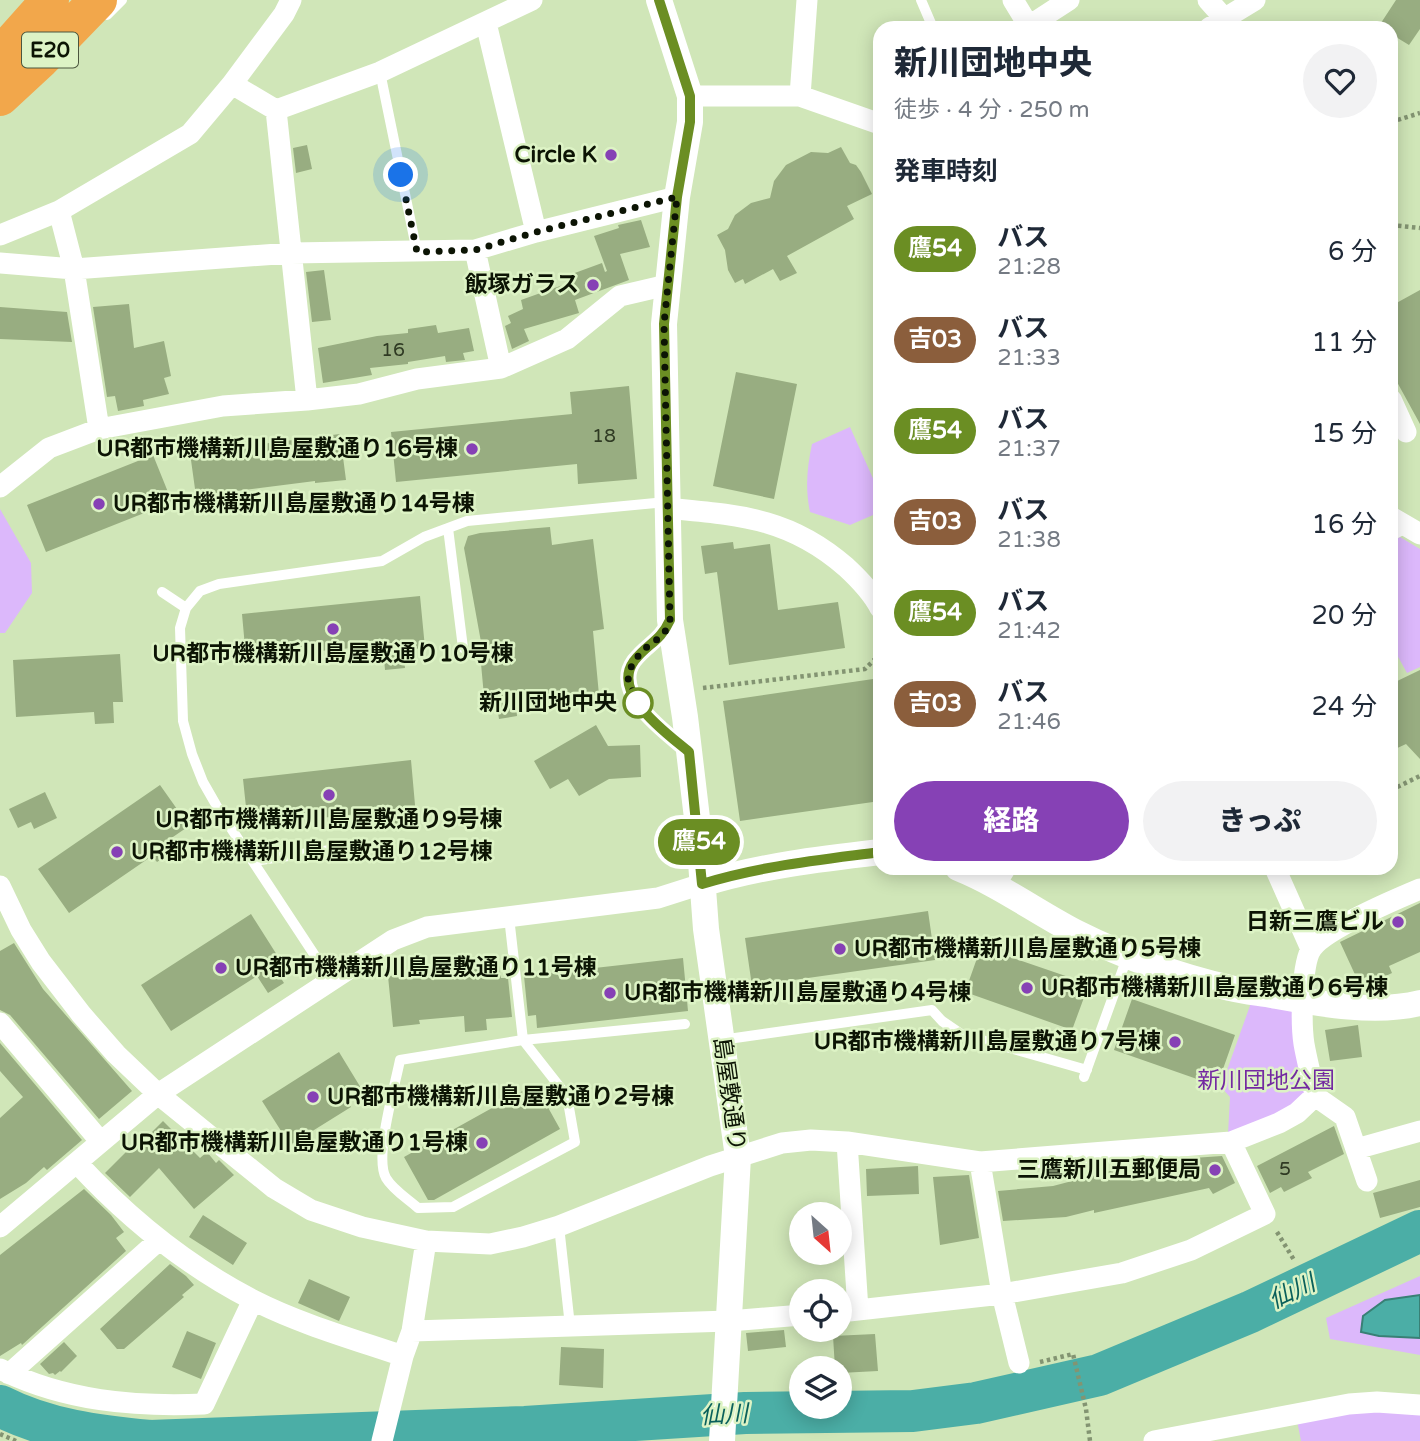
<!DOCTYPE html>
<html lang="ja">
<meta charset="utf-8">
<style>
body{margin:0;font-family:"Varela Round","Noto Sans JP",sans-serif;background:#f2f2f3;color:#1f2937;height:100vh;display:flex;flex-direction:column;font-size:26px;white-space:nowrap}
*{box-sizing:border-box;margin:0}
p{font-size:23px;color:#747a83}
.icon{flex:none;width:38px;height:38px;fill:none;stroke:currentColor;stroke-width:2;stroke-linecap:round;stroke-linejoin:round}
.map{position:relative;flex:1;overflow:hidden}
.panel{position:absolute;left:873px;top:21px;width:525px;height:854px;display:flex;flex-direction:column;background:#fff;border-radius:21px;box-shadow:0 4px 18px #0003}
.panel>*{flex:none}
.badge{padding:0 14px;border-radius:23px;font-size:24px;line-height:46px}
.needle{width:46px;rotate:153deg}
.tools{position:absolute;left:789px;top:1202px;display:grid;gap:14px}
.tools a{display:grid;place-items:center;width:63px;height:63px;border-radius:50%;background:#fff;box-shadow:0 4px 18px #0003;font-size:35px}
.you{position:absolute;width:35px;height:35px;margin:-18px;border:5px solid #fff;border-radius:50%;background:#1a73e8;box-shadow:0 0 0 10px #1a73e833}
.map>.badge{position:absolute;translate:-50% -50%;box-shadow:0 0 0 4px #fff}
h2{padding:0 21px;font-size:26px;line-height:63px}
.round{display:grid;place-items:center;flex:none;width:74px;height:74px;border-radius:37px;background:#f2f2f3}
.summary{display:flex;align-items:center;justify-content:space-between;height:119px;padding:0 21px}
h1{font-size:33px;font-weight:800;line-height:52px}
.button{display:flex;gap:14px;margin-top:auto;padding:14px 21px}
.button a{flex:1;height:80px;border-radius:42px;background:#8641b5;color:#fff;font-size:28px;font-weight:800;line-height:80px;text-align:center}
.button a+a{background:#f2f2f3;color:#1f2937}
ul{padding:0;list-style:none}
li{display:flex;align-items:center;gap:21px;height:91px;padding:0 21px}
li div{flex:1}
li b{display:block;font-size:26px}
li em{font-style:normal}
li .badge{min-width:77px;font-weight:700;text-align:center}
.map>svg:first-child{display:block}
.green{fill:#dcb8fb}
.water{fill:#4baea6;stroke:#388075;stroke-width:2}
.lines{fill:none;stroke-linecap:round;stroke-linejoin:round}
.river{stroke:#4baea6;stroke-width:42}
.building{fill:#98ad81}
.path{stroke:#839472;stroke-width:4.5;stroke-dasharray:3.5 3.5;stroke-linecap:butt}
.service{stroke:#fff;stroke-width:10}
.minor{stroke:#fff;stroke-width:21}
.tertiary{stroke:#fff;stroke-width:26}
.motorway{stroke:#f2a74b;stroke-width:38}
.line-casing{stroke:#fff;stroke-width:16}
.line{stroke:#6b8e23;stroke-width:10}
.walk{stroke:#0c1404;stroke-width:7;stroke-dasharray:0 12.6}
.poi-dot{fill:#8641b5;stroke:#ddf3c5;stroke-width:2.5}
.stop-dot{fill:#fff;stroke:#6b8e23;stroke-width:3.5}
.labels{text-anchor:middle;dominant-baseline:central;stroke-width:5;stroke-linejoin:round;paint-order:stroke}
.number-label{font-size:19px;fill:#2f3a23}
.shield{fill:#ddf3c5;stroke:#4b573e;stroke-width:2}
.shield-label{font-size:21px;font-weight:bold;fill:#0c1404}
.poi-label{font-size:23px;font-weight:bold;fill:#0c1404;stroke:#ddf3c5;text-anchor:end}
.stop-label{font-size:23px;font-weight:bold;fill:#0c1404;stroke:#ddf3c5;text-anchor:end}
.park-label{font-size:23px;fill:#7329a1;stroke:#ddf3c5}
.street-label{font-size:23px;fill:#0c1404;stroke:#ddf3c5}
.water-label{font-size:24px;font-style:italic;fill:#0a605b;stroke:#ddf3c5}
</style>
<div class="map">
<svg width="1420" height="1441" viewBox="0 0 1420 1441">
<rect width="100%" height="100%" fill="#d0e6b8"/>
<path class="green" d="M850 427 880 494V512L850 525 810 512C805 488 807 468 812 444Z
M0 509 31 563 32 593 5 633H0Z
M1400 537 1420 549V667L1407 673 1391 644V542Z
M1252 1000 1297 1008 1308 1098 1294 1110 1228 1134 1230 1097 1221 1087Z
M1420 1276V1355L1330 1339 1326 1318Z
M1420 1405V1441H1301L1296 1415Z"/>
<path class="water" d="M1420 1295V1338L1379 1336 1361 1332 1363 1316 1385 1300Z"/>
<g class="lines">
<path class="river" d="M0 1406C47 1430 98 1436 150 1441L525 1427 745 1413 913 1411 976 1403 1099 1375 1250 1312 1420 1231"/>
</g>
<path class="building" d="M1396 0H1420V29L1409 45 1391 34V28L1379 26Z
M307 145 312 169 296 173 293 148Z
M841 147 850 163 856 165 861 172 872 194 847 206 854 219 787 256 797 273 780 281 773 269 745 284 743 279 735 283 728 270 725 250 717 235 728 229 735 215 751 203 770 198 774 181 786 165 811 152 828 153Z
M641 220 650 247 620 254 629 280 575 300 579 313 524 329 529 341 512 349 505 326 511 323 508 316 523 309 521 300 574 281 572 274 602 263 605 272 607 271 594 236 619 228 618 225Z
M324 270 331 320 312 322 306 272Z
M1420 290V424L1391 371V306Z
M129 304 134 348 164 341 171 376 164 378 169 394 143 400 144 406 118 411 115 396 107 397 93 307Z
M0 307 67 312 72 342 0 339Z
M436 325 438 333 469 328 474 351 463 353 465 360 446 362 445 356 408 362V364L370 368 372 375 323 383 318 348 377 336 408 333V329Z
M736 372 797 384 774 499 713 486Z
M629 386 637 479 578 484 577 464 396 482 391 432 572 414 570 392Z
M340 434 346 480 315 483V481L196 496 190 453Z
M153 455 172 502 46 552 27 505Z
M550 527 552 545 593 539 604 629 593 631 599 695 516 703 517 716 499 719 497 706 485 707 480 653H483L464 548 468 536 480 533Z
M733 542 734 549 770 544 778 610 838 602 845 648 729 665 717 572 705 574 701 546Z
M420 596 425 648 403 650 405 668 385 670 383 645 246 658 242 614Z
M120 654 123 702H113L114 723 95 724 94 712 16 717 13 660Z
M1420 670V759L1406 744 1391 751V684Z
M880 678V801L740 821 723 701Z
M596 725 608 746 640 745 641 777 609 779 579 796 568 779 550 789 534 761Z
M411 760 416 816 407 817 408 826 387 829 385 811 248 826 243 779Z
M160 785 189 826 170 839 177 849 157 862 152 856 69 913 38 869Z
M45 792 57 818 34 829 31 822 18 828 9 809Z
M1420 903V952L1389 966 1392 973 1373 982 1370 975 1358 981 1340 942Z
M928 911 935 960 752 986 745 938Z
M251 914 277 955 269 960 284 983 268 993 257 976 171 1031 141 985Z
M14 943 43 989 132 1091 99 1119 10 1015 0 1010V951Z
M981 947 1089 984 1072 1030 965 992Z
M683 958 688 1011 537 1028 536 1015 528 1016 524 976Z
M499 965 501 978H508L512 1017 486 1019 487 1030 465 1032 464 1016 419 1020 420 1024 393 1027 388 976Z
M1132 999 1235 1035 1217 1086 1114 1050Z
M1358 1025 1362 1057 1330 1061 1325 1030Z
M0 1043 82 1140 47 1170 44 1167 26 1183 0 1199V1118L23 1097 0 1071Z
M339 1052 364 1093 348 1102 351 1107 290 1145 262 1101Z
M535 1084 560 1129 434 1200H428L404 1157Z
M163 1121 200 1158 207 1152 216 1163 219 1160 234 1175 194 1209 159 1168 130 1197 105 1173 140 1138 142 1142Z
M1334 1126 1344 1154 1308 1172 1312 1178 1284 1192 1281 1187 1270 1193 1257 1166Z
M1222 1156 1235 1183 1213 1194 1209 1188 1094 1213V1210L1066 1217 1003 1221 998 1191 1053 1186 1114 1170 1116 1180 1152 1171 1153 1178 1199 1168 1193 1158Z
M918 1166 919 1194 867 1196 866 1169Z
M969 1175 979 1238 940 1245 933 1177Z
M1420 1180V1207L1380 1218 1373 1193Z
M84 1189 111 1215 124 1232 116 1238 126 1251 22 1345 21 1343 0 1356V1255Z
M203 1215 247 1243 233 1265 189 1237Z
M170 1264 186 1276 194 1285 182 1295 184 1297 124 1349H117L100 1329Z
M309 1279 350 1297 339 1321 298 1303Z
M784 1330 786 1347 748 1351 746 1333Z
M187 1331 216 1343 201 1379 172 1367Z
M875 1334 878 1371 840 1373V1368H835L833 1336Z
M64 1342 77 1356 61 1372 60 1371 55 1375 53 1373 49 1374 40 1364Z
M561 1347 604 1349 603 1388 559 1385Z"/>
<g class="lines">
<path class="path" d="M1391 122 1420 113
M1391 225 1420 228
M703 688 865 669 880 654
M1391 790 1420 776
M1277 1232 1294 1260
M1040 1362 1073 1354 1086 1409 1090 1441
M0 1434 16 1441"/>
<path class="service" d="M921 0 933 28
M107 15 122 0
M380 72 417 252
M448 528 463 648
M1391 536 1408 527
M162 592 186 608
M667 627C661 640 649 643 640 653 608 691 656 725 684 748
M253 861 330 850
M1000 887 1012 868
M509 917 523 1040 567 1096 575 1142 453 1207 418 1208C408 1199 393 1190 386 1178 374 1157 395 1086 400 1060L523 1040 685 1024
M331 980 219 810 203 782 192 754 183 721 180 628 186 608 200 591 219 584 382 561 424 537 467 521 666 502
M721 1040 932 1010 942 1021 961 1034 1087 1070
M1084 1077 1128 955
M559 1226 570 1326"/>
<path class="minor" d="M1013 0 1030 28
M1208 0 1224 18
M486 23 536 232
M1029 26 1069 0
M1209 28 1255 0
M232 84 276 110 307 400
M690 96H800L880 124
M800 96 807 0
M276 110 380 72 532 0
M59 211 74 269 99 429
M0 235 59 211 190 134 232 84 284 14 291 0
M475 250 501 368
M0 263 74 269 291 253 475 250 536 232 677 197
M1391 399 1406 432
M0 487 49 448 99 429 223 406 307 400 359 394 417 379 501 368 567 339 620 296 667 285
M666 508C738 515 789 517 846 567 859 579 872 592 880 608
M1391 517 1420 534
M1275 868 1311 949
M0 886 21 930 41 962 81 1014 116 1054 158 1094 274 1188 311 1210 362 1227 426 1241 490 1244 523 1237 559 1226 710 1166 782 1143 811 1140 847 1142 980 1162 1231 1142 1279 1123 1297 1113 1315 1096C1312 1079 1307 1061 1304 1044 1301 1025 1301 963 1312 948 1326 929 1396 899 1420 889
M0 1023 101 1142
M1315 1096 1345 1117 1367 1181
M847 1142 858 1310
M1356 1149 1420 1131
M980 1162 1002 1294 1019 1363
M77 1163C129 1219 185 1265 253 1300 300 1324 353 1339 403 1356
M0 1227 158 1094 393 940 427 927 658 898 702 884
M840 1312 1002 1294 1122 1273 1191 1250 1265 1214 1231 1142
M412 1331 729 1321 802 1315
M0 1369C65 1401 134 1407 204 1404L253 1300
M9 1374 158 1241
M382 1441 403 1356 412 1331 426 1241
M1154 1441 1349 1404 1377 1402 1420 1405"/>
<path class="tertiary" d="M659 0 690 96V122L677 197 664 324 670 620 685 717 699 835 706 929 738 1157 722 1441
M958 868C1000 885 1035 911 1075 932 1123 956 1177 976 1230 988 1245 992 1262 993 1277 996 1321 1004 1376 1014 1420 1003
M702 884C760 866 820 859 880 852"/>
<path class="motorway" d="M0 56 50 0
M0 97 40 60 98 0"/>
</g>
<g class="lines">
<defs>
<path id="line" d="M659 0 690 96V122L677 197 664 324 670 620C660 642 648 643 634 661 610 694 668 734 689 752L702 884C760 866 820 860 880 852"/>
</defs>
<use href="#line" class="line-casing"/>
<use href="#line" class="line"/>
<path class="walk" d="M401 175 417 252 475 250 536 232 677 197 664 324 670 620 664 634 643 650 632 664 628 680 638 703"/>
</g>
<g class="poi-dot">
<circle cx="611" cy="155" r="7"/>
<circle cx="593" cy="285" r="7"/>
<circle cx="472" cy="449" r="7"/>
<circle cx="99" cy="504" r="7"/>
<circle cx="333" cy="629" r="7"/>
<circle cx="329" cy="795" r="7"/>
<circle cx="117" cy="852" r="7"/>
<circle cx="1398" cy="922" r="7"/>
<circle cx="840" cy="949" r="7"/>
<circle cx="221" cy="968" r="7"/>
<circle cx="1027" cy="988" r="7"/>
<circle cx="610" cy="993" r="7"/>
<circle cx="1175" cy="1042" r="7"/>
<circle cx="313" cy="1097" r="7"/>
<circle cx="482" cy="1143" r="7"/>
<circle cx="1215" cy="1170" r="7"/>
</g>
<circle class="stop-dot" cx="638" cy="703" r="14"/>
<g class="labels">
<g class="number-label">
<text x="393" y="350">16</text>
<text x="604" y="436">18</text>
<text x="1285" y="1169">5</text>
</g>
<rect class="shield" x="22" y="32.5" width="56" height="35" rx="5"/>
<g class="shield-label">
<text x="50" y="50">E20</text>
</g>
<g class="poi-label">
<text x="597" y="155">Circle K</text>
<text x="579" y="285">飯塚ガラス</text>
<text x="458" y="449">UR都市機構新川島屋敷通り16号棟</text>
<text x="113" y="504" text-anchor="start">UR都市機構新川島屋敷通り14号棟</text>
<text x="333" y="654" text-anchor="middle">UR都市機構新川島屋敷通り10号棟</text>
<text x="329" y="820" text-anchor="middle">UR都市機構新川島屋敷通り9号棟</text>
<text x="131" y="852" text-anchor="start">UR都市機構新川島屋敷通り12号棟</text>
<text x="1384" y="922">日新三鷹ビル</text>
<text x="854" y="949" text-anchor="start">UR都市機構新川島屋敷通り5号棟</text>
<text x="235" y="968" text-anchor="start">UR都市機構新川島屋敷通り11号棟</text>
<text x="1041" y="988" text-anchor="start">UR都市機構新川島屋敷通り6号棟</text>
<text x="624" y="993" text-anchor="start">UR都市機構新川島屋敷通り4号棟</text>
<text x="1161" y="1042">UR都市機構新川島屋敷通り7号棟</text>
<text x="327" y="1097" text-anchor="start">UR都市機構新川島屋敷通り2号棟</text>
<text x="468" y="1143">UR都市機構新川島屋敷通り1号棟</text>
<text x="1201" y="1170">三鷹新川五郵便局</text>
</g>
<g class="stop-label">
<text x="617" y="703">新川団地中央</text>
</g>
<g class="park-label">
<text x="1266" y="1081">新川団地公園</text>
</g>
<g class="street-label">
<text transform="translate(729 1094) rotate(82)">島屋敷通り</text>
</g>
<g class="water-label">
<text transform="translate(1292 1292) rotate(-25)">仙川</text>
<text transform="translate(724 1415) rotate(-3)">仙川</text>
</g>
</g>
</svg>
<div class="tools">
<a><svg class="needle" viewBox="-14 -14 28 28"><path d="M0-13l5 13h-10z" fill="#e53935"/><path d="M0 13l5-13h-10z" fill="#747a83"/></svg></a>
<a><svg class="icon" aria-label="locate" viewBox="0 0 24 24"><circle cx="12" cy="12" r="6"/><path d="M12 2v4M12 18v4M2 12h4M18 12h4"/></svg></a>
<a><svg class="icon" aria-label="layers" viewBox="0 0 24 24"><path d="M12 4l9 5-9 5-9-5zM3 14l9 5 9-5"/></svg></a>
</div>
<div class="you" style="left:401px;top:175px"></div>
<b class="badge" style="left:699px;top:842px;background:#6b8e23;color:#fff">鷹54</b>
<section class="panel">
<div class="summary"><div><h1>新川団地中央</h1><p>徒歩 · 4 分 · 250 m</p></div><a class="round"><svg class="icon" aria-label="heart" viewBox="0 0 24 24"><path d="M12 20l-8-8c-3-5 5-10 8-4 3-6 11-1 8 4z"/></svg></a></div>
<h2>発車時刻</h2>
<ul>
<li><span class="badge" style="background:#6b8e23;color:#fff">鷹54</span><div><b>バス</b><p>21:28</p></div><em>6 分</em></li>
<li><span class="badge" style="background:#8b5e3c;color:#fff">吉03</span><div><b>バス</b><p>21:33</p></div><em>11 分</em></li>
<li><span class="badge" style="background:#6b8e23;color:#fff">鷹54</span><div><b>バス</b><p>21:37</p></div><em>15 分</em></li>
<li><span class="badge" style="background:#8b5e3c;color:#fff">吉03</span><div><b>バス</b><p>21:38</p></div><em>16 分</em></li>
<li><span class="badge" style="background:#6b8e23;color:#fff">鷹54</span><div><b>バス</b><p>21:42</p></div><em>20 分</em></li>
<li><span class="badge" style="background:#8b5e3c;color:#fff">吉03</span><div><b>バス</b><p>21:46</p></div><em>24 分</em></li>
</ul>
<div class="button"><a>経路</a><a>きっぷ</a></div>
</section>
</div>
